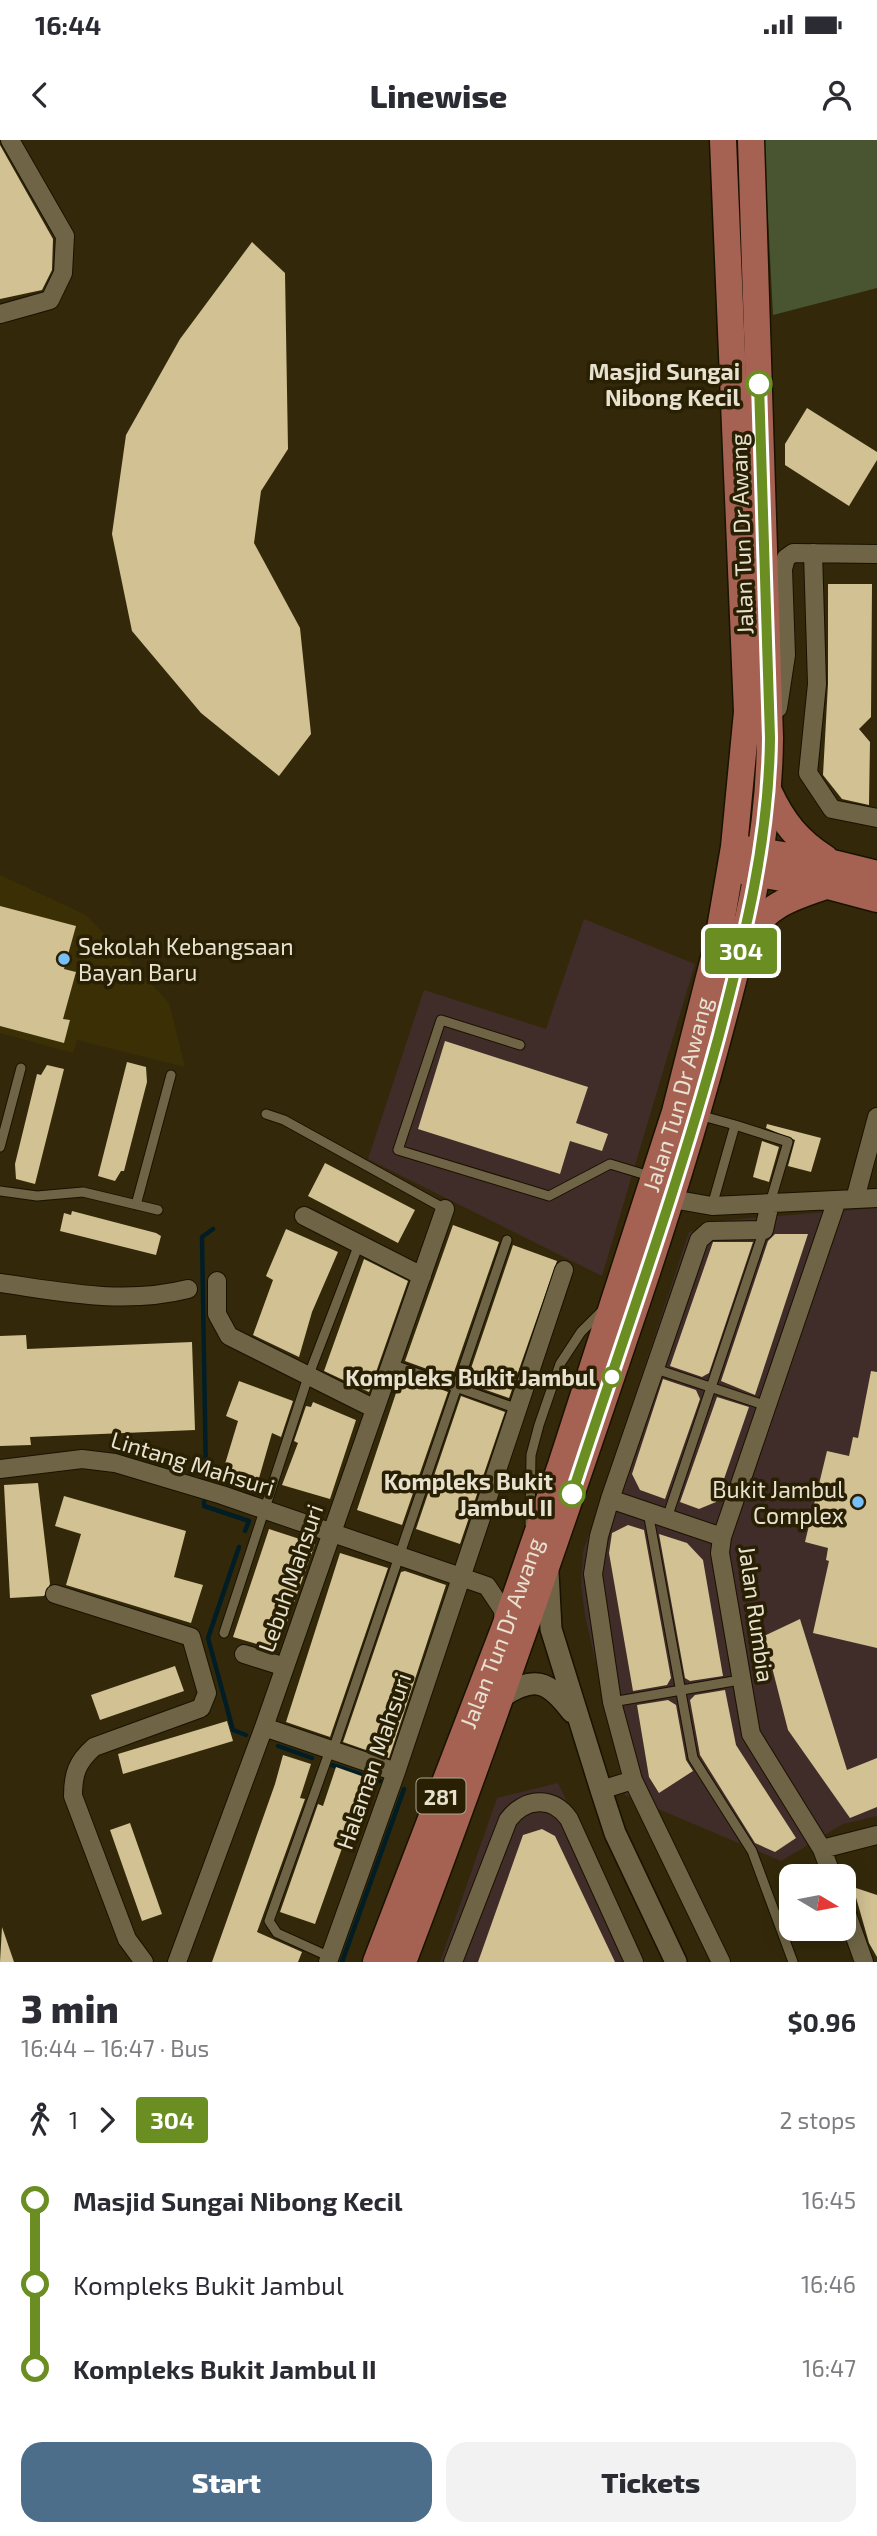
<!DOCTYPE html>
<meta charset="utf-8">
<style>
body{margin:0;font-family:"Exo 2",sans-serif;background:#f2f2f3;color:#2b2b33;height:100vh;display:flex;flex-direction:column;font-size:26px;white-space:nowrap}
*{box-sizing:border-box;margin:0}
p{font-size:23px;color:#7c7c81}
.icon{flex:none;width:38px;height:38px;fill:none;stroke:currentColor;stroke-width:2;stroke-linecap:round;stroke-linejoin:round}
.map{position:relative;height:1822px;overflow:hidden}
.side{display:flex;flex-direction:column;background:#fff;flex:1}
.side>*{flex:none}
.badge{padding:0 14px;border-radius:5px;font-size:24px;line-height:46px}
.needle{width:46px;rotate:100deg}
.controls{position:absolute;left:779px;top:1724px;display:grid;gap:14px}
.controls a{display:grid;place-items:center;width:77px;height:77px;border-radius:14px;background:#fff;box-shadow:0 4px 18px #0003;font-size:35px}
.map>.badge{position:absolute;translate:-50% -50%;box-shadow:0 0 0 4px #fff}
.legs{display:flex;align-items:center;gap:10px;height:77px;padding:0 21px;font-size:23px}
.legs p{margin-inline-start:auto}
.overview{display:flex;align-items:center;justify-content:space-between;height:119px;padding:0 21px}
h1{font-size:38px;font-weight:800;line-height:52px}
.action{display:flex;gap:14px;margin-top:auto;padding:14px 21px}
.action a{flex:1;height:80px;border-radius:21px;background:#4d6e8b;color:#fff;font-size:28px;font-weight:800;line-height:80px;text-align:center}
.action a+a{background:#f2f2f3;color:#2b2b33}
ul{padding:0 21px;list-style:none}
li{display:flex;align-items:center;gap:24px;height:84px;font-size:26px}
li i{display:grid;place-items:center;width:10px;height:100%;margin:0 9px;background:currentColor}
li i::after{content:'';width:18px;height:18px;margin:-9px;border:5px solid;border-radius:50%;background:#fff}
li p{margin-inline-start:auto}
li:first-child i{background:linear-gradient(#0000 50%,currentColor 0)}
li:last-child i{background:linear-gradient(currentColor 50%,#0000 0)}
.status{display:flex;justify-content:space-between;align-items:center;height:49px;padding:0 35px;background:#fff;direction:ltr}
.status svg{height:19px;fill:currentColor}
header{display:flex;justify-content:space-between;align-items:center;height:91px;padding:0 21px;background:#fff;font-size:32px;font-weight:800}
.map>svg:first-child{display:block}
.commercial{fill:#402c28}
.built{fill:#3b2f06}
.green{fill:#485530}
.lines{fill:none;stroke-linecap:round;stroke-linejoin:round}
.stream{stroke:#011d26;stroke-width:4.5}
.building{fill:#d1c193}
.service-casing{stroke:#191200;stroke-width:11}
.minor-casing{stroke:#191200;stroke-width:20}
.tertiary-casing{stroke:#191200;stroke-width:24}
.primary-casing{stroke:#191200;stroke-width:29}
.service{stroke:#6f6546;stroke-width:9}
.minor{stroke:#6f6546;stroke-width:18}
.tertiary{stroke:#6f6546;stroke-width:21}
.primary{stroke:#a56253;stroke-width:26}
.line-1-casing{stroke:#fff;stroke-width:16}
.line-1{stroke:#6b8e23;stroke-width:10}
.stop-1-dot{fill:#fff;stroke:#6b8e23;stroke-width:3.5}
.poi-dot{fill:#77bff7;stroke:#291f02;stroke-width:2.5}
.labels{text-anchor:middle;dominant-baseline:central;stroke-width:7;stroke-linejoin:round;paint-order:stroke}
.shield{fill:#291f02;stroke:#aea792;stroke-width:2}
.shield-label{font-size:21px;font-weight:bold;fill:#e7e1d0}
.stop-label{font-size:23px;font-weight:bold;fill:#e7e1d0;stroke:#291f02;text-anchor:end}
.street-label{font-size:23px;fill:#e7e1d0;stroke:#291f02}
.poi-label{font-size:23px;fill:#e7e1d0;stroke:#291f02;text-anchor:start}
</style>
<div class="status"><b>16:44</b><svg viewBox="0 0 49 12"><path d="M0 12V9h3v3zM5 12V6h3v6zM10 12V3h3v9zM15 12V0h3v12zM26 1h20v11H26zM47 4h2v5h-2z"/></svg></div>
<header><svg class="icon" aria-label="back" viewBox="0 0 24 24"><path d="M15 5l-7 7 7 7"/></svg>Linewise<svg class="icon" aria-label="person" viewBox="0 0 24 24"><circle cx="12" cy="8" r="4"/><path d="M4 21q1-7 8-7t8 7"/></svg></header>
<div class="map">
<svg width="877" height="1822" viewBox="0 0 877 1822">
<rect width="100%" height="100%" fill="#33290a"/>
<path class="commercial" d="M584 779 695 824 602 1136 368 1019 424 850 546 889Z
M877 1068V1676L843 1684 781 1721 625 1655 585 1475 581 1445 583 1412 689 1092 727 1080Z
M558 1643 645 1822H440L497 1658Z"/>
<path class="built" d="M0 735 86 775 169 863 185 927 77 900 73 913 0 893Z"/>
<path class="green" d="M764 0H877V148L773 175Z"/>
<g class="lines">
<path class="stream" d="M206 1338 202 1097 213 1089
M204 1362V1366L249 1381 245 1391
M239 1407 208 1498 233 1590 246 1595
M278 1606 312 1618
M332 1625 380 1641
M342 1822 404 1649"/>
</g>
<path class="building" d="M0 5 53 99 52 130 42 150 0 159Z
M252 102 285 133 288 309 261 351 254 403 300 488 311 594 279 636 201 573 132 491 112 394 126 295 180 199Z
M807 268 877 312V320L849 366 785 325V304Z
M828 444H872L871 577 859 589 870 602 869 665 842 659 823 635 828 544Z
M0 766 76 786 64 829 76 832 63 879 70 880 64 903 0 886Z
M445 901 588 947 576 983 608 994 602 1011 570 1001 560 1034 418 989Z
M127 922 146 927 147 942 124 1031H121L115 1041 98 1036Z
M47 925 64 929 35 1044 16 1039 15 1024 37 934 41 935Z
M767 984 821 998 811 1032 788 1026 795 1000 766 988Z
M762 1001 779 1007 769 1042 753 1037Z
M325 1023 415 1070 398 1103 308 1056Z
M72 1071 156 1093 161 1096 156 1115 60 1091 64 1073 71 1075Z
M453 1085 499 1102 452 1238 405 1221Z
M286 1089 338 1112 312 1172 299 1217 253 1195 273 1140 266 1136Z
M775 1094H808L755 1255 721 1241 768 1101Z
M713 1102H753L709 1233 702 1237 670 1226Z
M513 1105 557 1121 509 1258 466 1243Z
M364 1119 408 1141 369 1252 324 1231Z
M26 1195 27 1209 192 1202 195 1290 30 1297 31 1305 0 1306V1196Z
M871 1231 877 1232V1508L813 1493 829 1421 826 1420 828 1408 805 1402 827 1311 849 1316 853 1297 858 1298Z
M402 1235 448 1252 402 1385 357 1370Z
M663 1239 696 1250 700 1259 665 1359 640 1350 632 1334Z
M239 1241 293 1261 281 1297 272 1293 257 1345 222 1334 238 1281 226 1276Z
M461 1256 505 1272 460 1404 416 1389Z
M717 1257 749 1267 716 1362 699 1369 680 1362Z
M313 1262 356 1280 330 1359 282 1345 298 1303 294 1301 306 1266 311 1267Z
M38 1343 50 1444 44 1456 10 1458 4 1345Z
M64 1356 186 1391 174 1437 203 1445 191 1483 66 1445 81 1394 55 1386Z
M628 1385 644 1390 671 1538 667 1545 633 1551 609 1413 612 1393Z
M269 1389 315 1404 277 1510 233 1497Z
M659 1394 687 1403 703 1420 723 1536 690 1541 685 1538Z
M340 1413 388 1428 330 1597 286 1582Z
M405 1431 446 1445 389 1618 343 1602 401 1432Z
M800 1479 847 1630 877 1618V1667L850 1678 788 1590 764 1496Z
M175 1526 184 1551 100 1580 91 1555Z
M725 1550 736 1605 796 1698 775 1712 755 1703 700 1615 690 1560 695 1555Z
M668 1560 676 1565 686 1620 693 1631 659 1653 649 1637 637 1565Z
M227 1581 233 1601 123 1634 118 1614Z
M283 1615 311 1624 300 1658 305 1659 257 1792 302 1812 298 1822H212L275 1644Z
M336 1627 367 1638 315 1784 280 1772 318 1664 323 1666Z
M130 1683 162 1774 142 1781 110 1690Z
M542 1689 555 1696 615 1822H478L523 1695Z
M853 1747 877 1755V1817L869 1803Z
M2 1787 14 1822H0Z"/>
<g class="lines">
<defs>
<path id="service" d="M520 905 441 880 398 1010 549 1056 610 1024 653 1037
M266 974 284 980 445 1069
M699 975 735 985 712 1066
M735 985 788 1002 770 1063
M0 1007 21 928
M0 1051 37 1056 83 1052 158 1070
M136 1065 171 935
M391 1224 518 1269
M656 1229 767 1266
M648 1372 693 1618 752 1711 793 1822
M667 1378 764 1090
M530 1384 531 1315 539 1285 560 1224 581 1192 601 1172
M224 1493 308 1237 359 1104
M612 1562 740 1540
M330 1610 269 1781 277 1793 330 1817
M333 1610 507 1100"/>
<path id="minor" d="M0 174 50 160 63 133 65 96 10 0
M813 413 817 544 808 633 832 669 877 678
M778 568 786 515 783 429 786 418 793 413 877 414
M672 1059 712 1066 877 1058
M855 1059 877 977
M304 1076 422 1136
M217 1141V1174L229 1196 375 1269
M0 1143C64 1152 124 1165 188 1149
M0 1329 82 1319 115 1323 222 1355 487 1446 503 1470 504 1486
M610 1359 722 1397
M55 1454 191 1497 207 1553 201 1568 94 1607C77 1622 73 1634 73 1656L127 1799 144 1822
M244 1514 285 1527
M264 1587 396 1632
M601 1650 633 1640
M822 1709 877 1695
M832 1736 822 1709 751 1594 720 1413 722 1397 837 1060
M844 1766 864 1822
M177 1822 264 1587 445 1069
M328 1822 396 1632 564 1130
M453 1822 508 1680C524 1658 553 1655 569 1679L634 1822
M721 1822 633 1640 612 1562 593 1434 599 1396 610 1359 699 1100 709 1091 764 1090 770 1063"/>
<path id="tertiary" d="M548 1432 551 1489 601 1650 615 1693 676 1822
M500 1558C534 1535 548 1540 572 1572"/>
<g id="primary">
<path d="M769 652C783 682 798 701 825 718"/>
<path d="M745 709 833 723 877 734"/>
<path d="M742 731 828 746 877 759"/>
<path d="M748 798C765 765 793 757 826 746"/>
<path id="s1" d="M376 1822 504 1489 561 1325 675 972 717 806 734 707 747 572 723 0"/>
<path d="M403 1822C482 1615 554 1406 625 1197 661 1093 694 989 722 883 748 787 769 699 770 598L751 0"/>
</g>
</defs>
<use href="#service" class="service-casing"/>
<use href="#minor" class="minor-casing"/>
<use href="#tertiary" class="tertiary-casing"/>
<use href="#primary" class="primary-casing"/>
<use href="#service" class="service"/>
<use href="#minor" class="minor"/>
<use href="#tertiary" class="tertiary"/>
<use href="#primary" class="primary"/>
</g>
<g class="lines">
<defs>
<path id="line-1" d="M572 1354C622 1201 677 1051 719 895 745 796 769 701 770 598L759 244"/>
</defs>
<use href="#line-1" class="line-1-casing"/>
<use href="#line-1" class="line-1"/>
</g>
<g class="stop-1-dot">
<circle cx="759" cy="244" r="12"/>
<circle cx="612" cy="1237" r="9"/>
<circle cx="572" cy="1354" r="12"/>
</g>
<g class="poi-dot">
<circle cx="64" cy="819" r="7"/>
<circle cx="858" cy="1362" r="7"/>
</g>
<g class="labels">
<rect class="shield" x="416.5" y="1638.5" width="49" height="35" rx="5"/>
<g class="shield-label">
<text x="441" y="1656">281</text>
</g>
<g class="stop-label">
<text x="740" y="231">Masjid Sungai<tspan x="740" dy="26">Nibong Kecil</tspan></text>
<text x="596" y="1237">Kompleks Bukit Jambul</text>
<text x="553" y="1341">Kompleks Bukit<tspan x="553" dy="26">Jambul II</tspan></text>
</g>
<g class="street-label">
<text transform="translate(741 394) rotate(-92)">Jalan Tun Dr Awang</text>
<text stroke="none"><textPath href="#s1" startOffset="919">Jalan Tun Dr Awang</textPath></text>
<text transform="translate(193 1323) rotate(17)">Lintang Mahsuri</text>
<text transform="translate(290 1438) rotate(-71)">Lebuh Mahsuri</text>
<text transform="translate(757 1474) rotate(82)">Jalan Rumbia</text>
<text stroke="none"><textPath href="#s1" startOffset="352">Jalan Tun Dr Awang</textPath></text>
<text transform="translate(373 1621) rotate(-71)">Halaman Mahsuri</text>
</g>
<g class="poi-label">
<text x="78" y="806">Sekolah Kebangsaan<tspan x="78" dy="26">Bayan Baru</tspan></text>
<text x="844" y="1349" text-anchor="end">Bukit Jambul<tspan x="844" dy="26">Complex</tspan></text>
</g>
</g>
</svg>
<div class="controls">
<a><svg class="needle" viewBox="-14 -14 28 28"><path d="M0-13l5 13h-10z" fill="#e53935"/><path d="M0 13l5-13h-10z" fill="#7c7c81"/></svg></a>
</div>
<b class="badge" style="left:741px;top:811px;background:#6b8e23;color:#fff">304</b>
</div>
<section class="side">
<div class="overview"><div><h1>3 min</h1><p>16:44 – 16:47 · Bus</p></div><b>$0.96</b></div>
<div class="legs"><svg class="icon" aria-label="walk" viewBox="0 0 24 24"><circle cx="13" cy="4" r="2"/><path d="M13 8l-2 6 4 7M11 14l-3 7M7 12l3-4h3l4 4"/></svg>1<svg class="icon" aria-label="forward" viewBox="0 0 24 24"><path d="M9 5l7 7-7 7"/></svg><b class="badge" style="background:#6b8e23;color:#fff">304</b><p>2 stops</p></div>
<ul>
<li><i style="color:#6b8e23"></i><b>Masjid Sungai Nibong Kecil</b><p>16:45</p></li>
<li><i style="color:#6b8e23"></i><span>Kompleks Bukit Jambul</span><p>16:46</p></li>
<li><i style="color:#6b8e23"></i><b>Kompleks Bukit Jambul II</b><p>16:47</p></li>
</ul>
<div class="action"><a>Start</a><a>Tickets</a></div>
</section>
